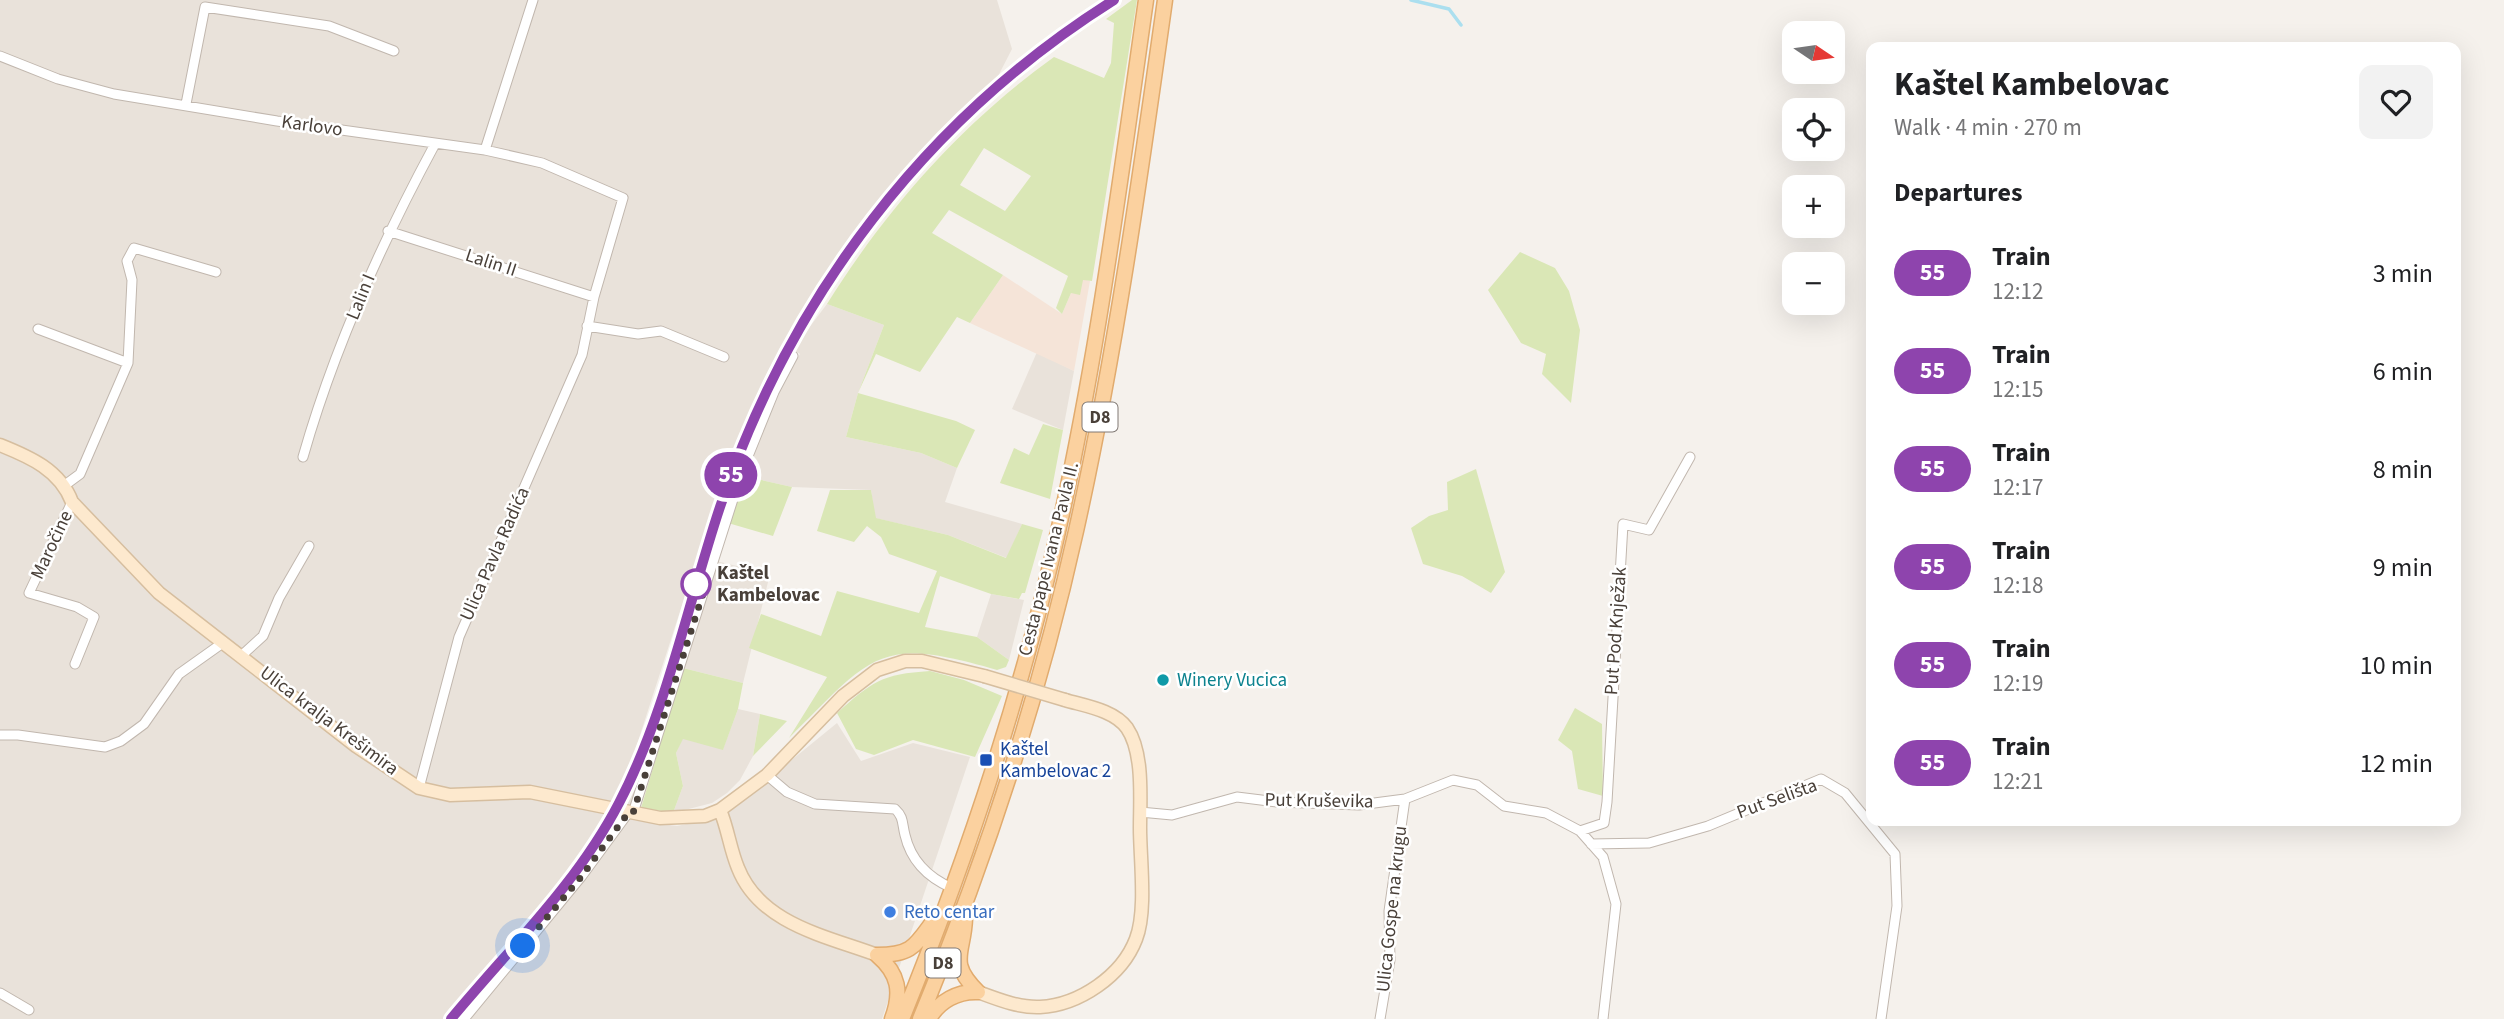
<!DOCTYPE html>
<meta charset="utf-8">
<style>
body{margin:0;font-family:"Source Sans 3",sans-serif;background:#f2f2f2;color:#202124;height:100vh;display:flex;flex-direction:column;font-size:26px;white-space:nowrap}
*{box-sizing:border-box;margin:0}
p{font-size:23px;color:#757577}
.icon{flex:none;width:38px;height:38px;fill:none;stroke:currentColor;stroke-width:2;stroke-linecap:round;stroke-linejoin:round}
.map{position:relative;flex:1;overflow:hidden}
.drawer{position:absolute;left:1866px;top:42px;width:595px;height:784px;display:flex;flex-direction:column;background:#fff;border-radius:14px;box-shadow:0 7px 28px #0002}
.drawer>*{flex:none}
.badge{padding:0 14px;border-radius:23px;font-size:24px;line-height:46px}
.needle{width:46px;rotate:103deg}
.fabs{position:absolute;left:1782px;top:21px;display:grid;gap:14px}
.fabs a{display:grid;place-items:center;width:63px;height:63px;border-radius:14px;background:#fff;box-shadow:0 7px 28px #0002;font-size:35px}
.you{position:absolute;width:35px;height:35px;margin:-18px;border:5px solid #fff;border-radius:50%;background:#1a73e8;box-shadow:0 0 0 10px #1a73e833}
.map>.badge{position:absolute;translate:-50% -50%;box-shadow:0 0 0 4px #fff}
h2{padding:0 28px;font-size:26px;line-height:63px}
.round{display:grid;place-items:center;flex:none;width:74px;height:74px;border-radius:14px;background:#f2f2f2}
.overview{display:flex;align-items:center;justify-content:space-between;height:119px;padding:0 28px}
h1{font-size:33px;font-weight:700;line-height:52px}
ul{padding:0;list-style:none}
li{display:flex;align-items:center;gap:21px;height:98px;padding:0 28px}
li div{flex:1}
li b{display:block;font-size:26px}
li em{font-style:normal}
li .badge{min-width:77px;font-weight:700;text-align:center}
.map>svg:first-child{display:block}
.residential{fill:#e9e2da}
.commercial{fill:#f5e4d8}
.green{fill:#dae7b6;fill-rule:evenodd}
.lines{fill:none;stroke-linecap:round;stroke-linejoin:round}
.stream{stroke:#abdfef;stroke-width:3.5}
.street-casing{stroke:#c1b7ae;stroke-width:11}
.secondary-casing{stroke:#d6be9f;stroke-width:15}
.primary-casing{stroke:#e1ab6e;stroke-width:17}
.street{stroke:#fff;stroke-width:9}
.secondary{stroke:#fde9ce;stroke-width:12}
.primary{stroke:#fbd19f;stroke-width:14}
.rail{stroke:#999;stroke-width:3.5;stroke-dasharray:9 9;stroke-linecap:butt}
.secondary-bridge-casing{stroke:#d6be9f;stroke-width:15;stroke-linecap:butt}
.secondary-bridge{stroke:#fde9ce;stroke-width:12}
.line-casing{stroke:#fff;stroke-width:16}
.line{stroke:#8e44ad;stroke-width:10}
.walk{stroke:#494039;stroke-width:7;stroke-dasharray:0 12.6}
.stop-dot{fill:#fff;stroke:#8e44ad;stroke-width:3.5}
.culture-dot{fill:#0f9aa8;stroke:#fff;stroke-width:2.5}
.transit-dot{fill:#1a4fb4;stroke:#fff;stroke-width:2.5}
.shop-dot{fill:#3f7fe0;stroke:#fff;stroke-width:2.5}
.labels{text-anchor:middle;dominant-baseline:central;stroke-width:5;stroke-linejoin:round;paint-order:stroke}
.shield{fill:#fff;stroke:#807974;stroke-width:2}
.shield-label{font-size:18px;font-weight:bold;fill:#494039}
.street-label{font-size:19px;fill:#494039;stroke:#fff}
.stop-label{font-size:19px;font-weight:bold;fill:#494039;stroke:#fff;text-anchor:start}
.culture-label{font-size:19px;fill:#0d838f;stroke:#fff;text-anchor:start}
.transit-label{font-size:19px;fill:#164399;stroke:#fff;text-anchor:start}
.shop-label{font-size:19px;fill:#366cbe;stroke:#fff;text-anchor:start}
</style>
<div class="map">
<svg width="2504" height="1019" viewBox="0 0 2504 1019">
<rect width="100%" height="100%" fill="#f5f1ec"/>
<path class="residential" d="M0 0H997L1012 49 994 84 913 162 875 207 802 310 768 371 742 428 717 497 631 763 647 760 632 820 677 826 722 817 837 723 861 761 913 743 970 757 882 1019H0Z
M827 304 884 325 858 393 846 437 921 453 957 468 945 502 1022 524 1007 558 948 535 875 518 871 490 792 487 744 476 779 391 800 354 793 349Z
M1037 352 1074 371 1063 430 1012 409Z
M716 561 770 574 743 683 683 668Z
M991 594 1024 600 1009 660 977 637Z
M738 709 760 714 753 756 740 780 727 793 712 803 673 813 683 786 676 753 683 738 723 749Z"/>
<path class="commercial" d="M1003 275 1062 314 1071 293 1083 279 1090 281 1074 371 970 323Z"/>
<path class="green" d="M1132 0H1137L1092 281 1083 280 1080 295 1071 293 1062 314 1056 308 1068 276 949 210 932 233 1003 275 970 323 957 317 920 372 876 354 858 393 956 421 975 430 957 468 921 453 846 437 858 393 884 325 827 304C887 208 962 123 1054 57L1104 78 1111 63 1114 23 1106 19ZM984 148 1031 176 1005 211 960 185Z
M1520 252 1555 268 1569 291 1580 330 1571 403 1542 374 1546 354 1521 343 1488 290Z
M1043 424 1063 430 1050 499 1000 483 1014 448 1029 455Z
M1476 469 1505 572 1491 593 1462 576 1423 564 1411 528 1429 516 1448 510 1447 482Z
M744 476 792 487 773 536 728 523Z
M830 490H871L876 518 948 535 1006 558 1022 524 1043 530 1025 593H1022L1019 599 991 594 940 576 925 627 977 637 1009 660 1006 667 997 670C877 635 873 655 789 738L827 677 749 648 761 614 821 636 837 591 919 613 937 571 889 554 881 537 867 526 854 542 817 531Z
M683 668 743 683 738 709 723 750 683 739 676 753 683 786 673 813 641 808Z
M930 671 964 680 1002 696 975 757 913 740 874 755 856 749 837 713C872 682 881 674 930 671Z
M1575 708 1602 724 1603 796 1578 789 1572 751 1558 740Z
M760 714 787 721 753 756Z"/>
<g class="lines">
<path class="stream" d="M1411 0 1449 9 1461 25"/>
<defs>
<path id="street" d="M0 56 58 79 114 94 277 121 485 150 542 163 623 198 594 297 582 355 459 637 419 788
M186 104 205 7 329 26 394 51
M485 150 533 0
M388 231 594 297
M587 326 638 334 661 331 724 357
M38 329 128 363
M303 457C334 348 381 244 435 144
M65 485 80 474 128 363 132 280 127 261 134 248 216 272
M72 502 29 593 77 607 94 617 75 664
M241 656 263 636 279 598 309 546
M0 735H18L105 747 121 741 144 724 179 674 224 642
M767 775 787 792 815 804 895 809C904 817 902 824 905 835 911 861 929 878 952 888
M1140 812 1172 815 1237 797 1277 802 1359 805 1405 799 1453 780 1477 785 1504 806 1546 813 1580 831 1603 857 1616 904 1603 1019
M633 813 742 471 774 392 793 356
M1580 831 1604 823 1607 802 1623 524 1649 530 1690 457
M1591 844 1649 843 1708 826 1821 779 1845 793 1895 854 1897 906 1881 1019
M0 993 29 1010
M464 1019 581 877 628 813
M1380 1019 1390 960 1389 911 1405 799"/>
<path id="secondary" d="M0 445C30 457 60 470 72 502L159 593 356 746 419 788 450 795 530 792 660 818 705 816 720 810 767 775 843 696 877 670 905 661H922L984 676
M720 810C728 829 730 849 738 868 760 924 826 936 877 955
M978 992C997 999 1019 1008 1040 1007 1079 1005 1122 976 1136 939 1147 911 1140 859 1140 828 1140 799 1144 753 1127 728 1114 710 1085 706 1065 700"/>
<path id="primary" d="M965 918C964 954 947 961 978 992
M877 955C912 955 915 946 934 920
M877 955C899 974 902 992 892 1019
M902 1019C962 871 1014 718 1051 562 1095 377 1119 188 1146 0
M920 1019C985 861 1039 698 1076 531 1115 356 1140 178 1165 0
M929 1019C939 1001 958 991 978 992"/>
</defs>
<use href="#street" class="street-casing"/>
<use href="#secondary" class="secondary-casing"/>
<use href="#primary" class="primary-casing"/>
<use href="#street" class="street"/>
<use href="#secondary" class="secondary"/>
<use href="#primary" class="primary"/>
<path class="rail" d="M451 1019C509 949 577 884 619 803 669 706 692 587 728 484 798 283 935 114 1114 0"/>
<defs>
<path id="secondary-bridge" d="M984 676 1065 700"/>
</defs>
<use href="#secondary-bridge" class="secondary-bridge-casing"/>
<use href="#secondary-bridge" class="secondary-bridge"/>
</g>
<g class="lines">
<defs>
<path id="line" d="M451 1019C509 949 577 884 619 803 666 713 688 603 720 507 790 297 926 118 1114 0"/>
</defs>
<use href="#line" class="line-casing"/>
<use href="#line" class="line"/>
<path class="walk" d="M523 946 581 877 628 813H633L706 584H696"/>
</g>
<circle class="stop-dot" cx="696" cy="584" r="14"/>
<circle class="culture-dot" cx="1163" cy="680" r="7"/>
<rect class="transit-dot" x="979" y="753" width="14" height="14" rx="3.5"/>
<circle class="shop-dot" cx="890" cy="912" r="7"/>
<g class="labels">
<g class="shield">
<rect x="1082.5" y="402.5" width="35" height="29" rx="5"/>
<rect x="925.5" y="948.5" width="35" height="29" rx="5"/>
</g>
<g class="shield-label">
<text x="1100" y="417">D8</text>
<text x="943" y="963">D8</text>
</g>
<g class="street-label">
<text transform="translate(312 126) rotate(8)">Karlovo</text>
<text transform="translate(491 263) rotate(18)">Lalin II</text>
<text transform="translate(361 297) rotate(-68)">Lalin I</text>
<text transform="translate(52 545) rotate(-65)">Maročine</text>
<text transform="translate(495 554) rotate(-66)">Ulica Pavla Radića</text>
<text transform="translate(1049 559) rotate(-76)">Cesta pape Ivana Pavla II.</text>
<text transform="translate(1616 631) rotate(-86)">Put Pod Knježak</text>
<text transform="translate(329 721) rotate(37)">Ulica kralja Krešimira</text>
<text transform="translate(1777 799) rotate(-20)">Put Selišta</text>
<text transform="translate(1319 801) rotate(1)">Put Kruševika</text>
<text transform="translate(1392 909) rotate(-84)">Ulica Gospe na krugu</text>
</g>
<g class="stop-label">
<text x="717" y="573">Kaštel<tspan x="717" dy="22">Kambelovac</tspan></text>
</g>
<g class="culture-label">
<text x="1177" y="680">Winery Vucica</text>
</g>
<g class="transit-label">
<text x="1000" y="749">Kaštel<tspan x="1000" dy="22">Kambelovac 2</tspan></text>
</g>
<g class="shop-label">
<text x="904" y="912">Reto centar</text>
</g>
</g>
</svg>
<div class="fabs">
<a><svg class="needle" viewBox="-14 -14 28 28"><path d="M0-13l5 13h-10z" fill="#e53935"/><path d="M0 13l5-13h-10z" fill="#757577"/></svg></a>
<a><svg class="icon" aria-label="locate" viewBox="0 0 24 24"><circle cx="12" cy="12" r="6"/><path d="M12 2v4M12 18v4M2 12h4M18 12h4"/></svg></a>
<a>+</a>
<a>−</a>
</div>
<div class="you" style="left:523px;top:946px"></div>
<b class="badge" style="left:731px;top:475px;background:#8e44ad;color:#fff">55</b>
<section class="drawer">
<div class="overview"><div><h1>Kaštel Kambelovac</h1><p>Walk · 4 min · 270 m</p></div><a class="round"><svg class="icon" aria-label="heart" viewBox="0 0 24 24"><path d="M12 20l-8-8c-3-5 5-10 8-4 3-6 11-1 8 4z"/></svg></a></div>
<h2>Departures</h2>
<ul>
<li><span class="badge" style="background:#8e44ad;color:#fff">55</span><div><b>Train</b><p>12:12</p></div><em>3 min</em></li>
<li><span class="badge" style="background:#8e44ad;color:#fff">55</span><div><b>Train</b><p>12:15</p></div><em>6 min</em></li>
<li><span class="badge" style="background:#8e44ad;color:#fff">55</span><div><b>Train</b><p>12:17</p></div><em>8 min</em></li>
<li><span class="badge" style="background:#8e44ad;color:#fff">55</span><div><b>Train</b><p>12:18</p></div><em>9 min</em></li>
<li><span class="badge" style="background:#8e44ad;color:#fff">55</span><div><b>Train</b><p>12:19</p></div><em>10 min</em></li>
<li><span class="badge" style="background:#8e44ad;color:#fff">55</span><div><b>Train</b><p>12:21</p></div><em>12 min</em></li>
</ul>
</section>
</div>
